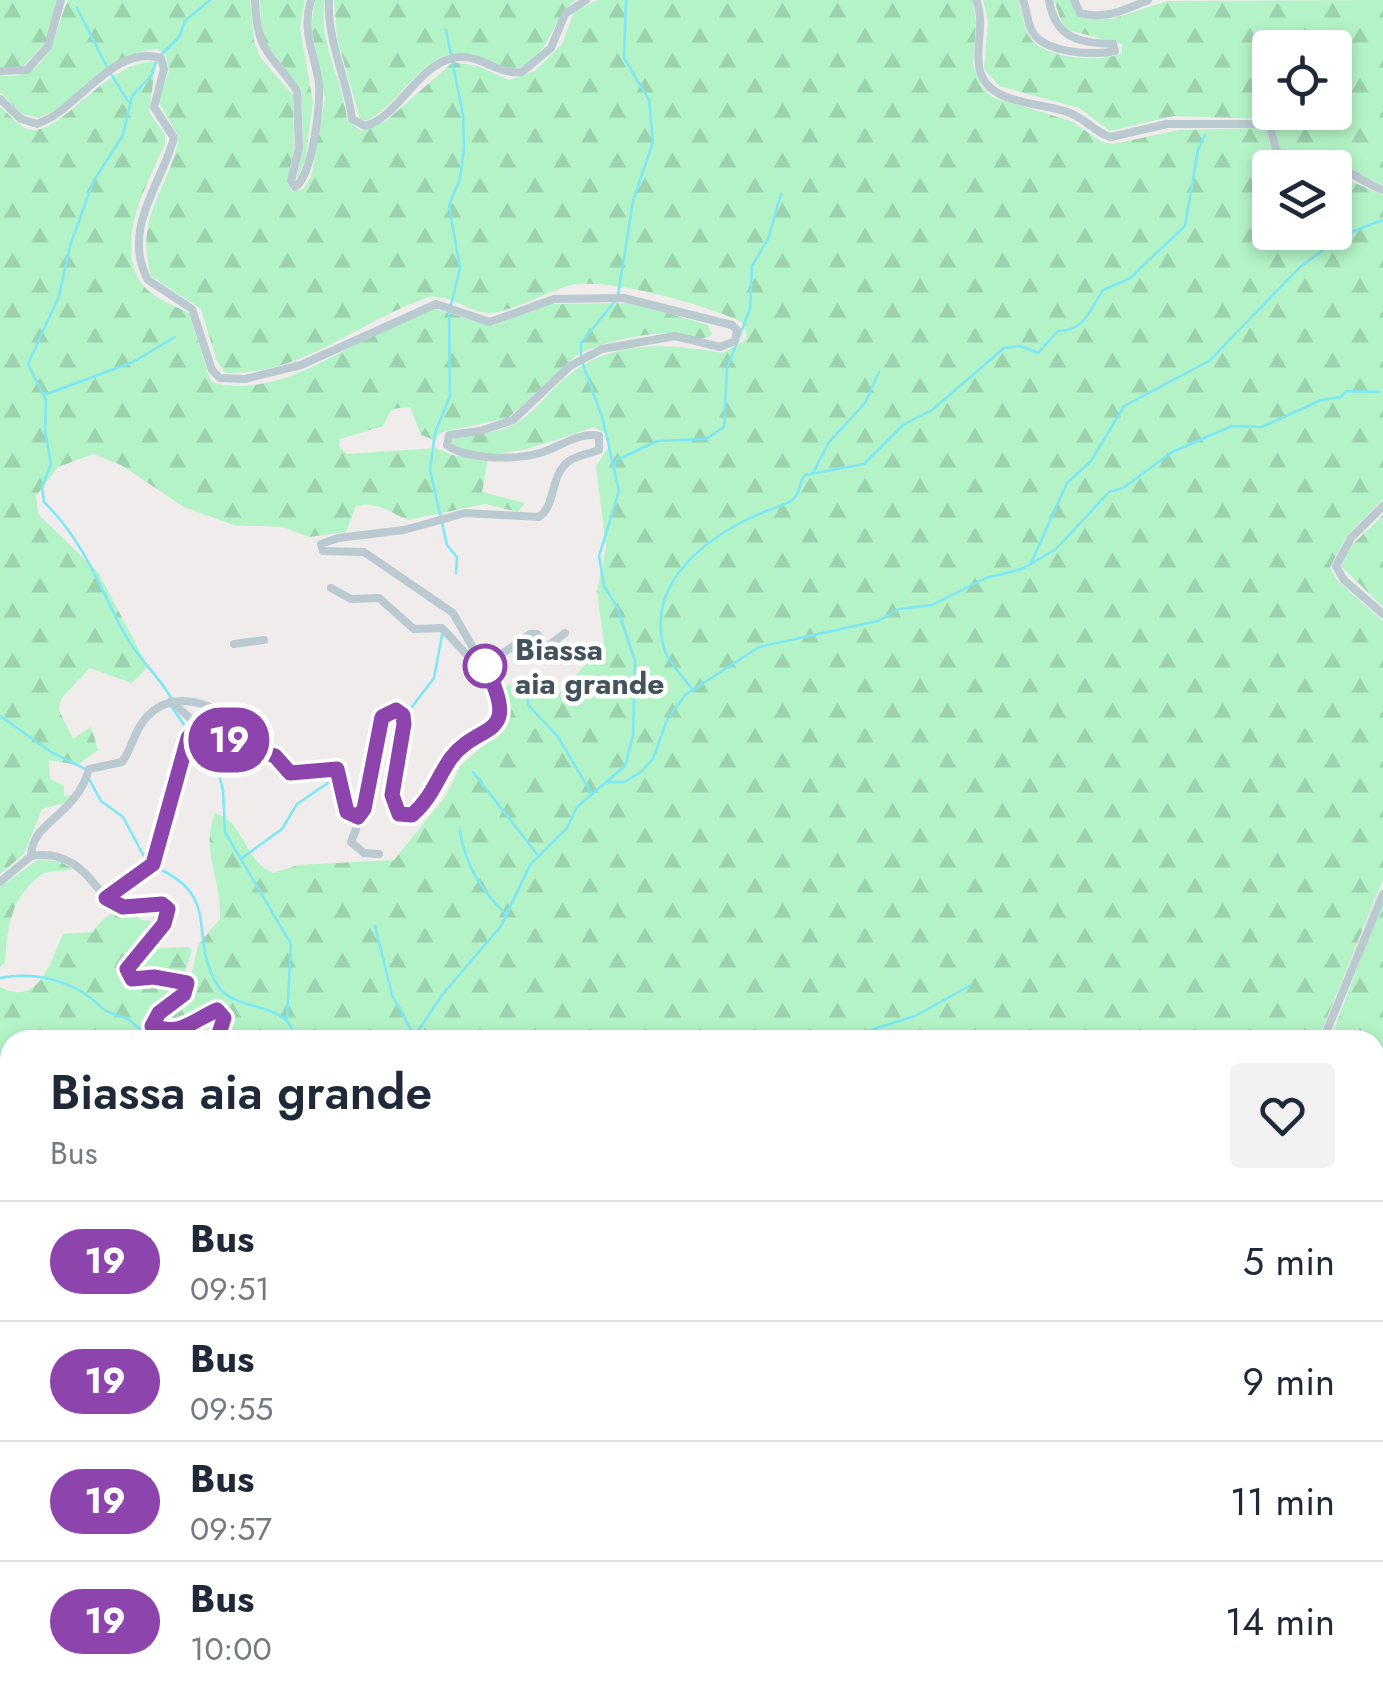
<!DOCTYPE html>
<style>
body{margin:0;font-family:Jost,sans-serif;background:#f2f2f3;color:#1f2937;height:100vh;display:flex;flex-direction:column;font-size:38px;white-space:nowrap}
*{box-sizing:border-box;margin:0}
p{font-size:32px;color:#747a83}
.icon{flex:none;width:55px;height:55px;fill:none;stroke:currentColor;stroke-width:2;stroke-linecap:round;stroke-linejoin:round}
.map{position:relative;flex:1;overflow:hidden}
.side{position:absolute;left:0px;top:1030px;width:1385px;height:670px;display:flex;flex-direction:column;background:#fff;border-radius:30px 30px 0 0;box-shadow:0 5px 15px #0003}
.side>*{flex:none}
.badge{padding:0 20px;border-radius:32px;font-size:35px;line-height:65px}
.buttons{position:absolute;left:1252px;top:30px;display:grid;gap:20px}
.buttons a{display:grid;place-items:center;width:100px;height:100px;border-radius:10px;background:#fff;box-shadow:0 5px 15px #0003;font-size:50px}
.map>.badge{position:absolute;translate:-50% -50%;box-shadow:0 0 0 5px #fff}
.round{display:grid;place-items:center;flex:none;width:105px;height:105px;border-radius:10px;background:#f2f2f3}
.head{display:flex;align-items:center;justify-content:space-between;height:170px;padding:0 50px}
h1{font-size:48px;font-weight:600;line-height:75px}
ul{padding:0;list-style:none}
li{display:flex;align-items:center;gap:30px;height:120px;padding:0 50px;border-top:2px solid #e0e1e3}
li div{flex:1}
li b{display:block;font-size:38px}
li em{font-style:normal}
li .badge{min-width:110px;font-weight:700;text-align:center}
.map>svg:first-child{display:block}
.forest{fill:url(#forest-firs);fill-rule:evenodd}
.lines{fill:none;stroke-linecap:round;stroke-linejoin:round}
.stream{stroke:#7ce7f6;stroke-width:2.5}
.minor{stroke:#bbc9d1;stroke-width:8}
.major{stroke:#a8bfcf;stroke-width:10}
.line-casing{stroke:#fff;stroke-width:22}
.line{stroke:#8e44ad;stroke-width:15}
.stop-dot{fill:#fff;stroke:#8e44ad;stroke-width:5}
.labels{text-anchor:middle;dominant-baseline:central;stroke-width:9;stroke-linejoin:round;paint-order:stroke}
.stop-label{font-size:30px;font-weight:bold;fill:#43525c;stroke:#fff;text-anchor:start}
</style>
<div class="map">
<svg width="1383" height="1700" viewBox="0 0 1383 1700">
<defs>
<pattern id="forest-firs" width="22" height="20" patternUnits="userSpaceOnUse" patternTransform="scale(2.5)"><rect width="22" height="20" fill="#b4f3c7"/><path d="M5 1l3.5 6h-7zM16 11l3.5 6h-7z" fill="#9cd2ad"/></pattern>
</defs>
<rect width="100%" height="100%" fill="#f0ecec"/>
<path class="forest" d="M0 0H59L48 39 23 67H0Z
M68 0H250L254 42 261 58 293 95 294 149 287 182 292 192 303 189 311 177 325 98 311 26 315 0H325C317 40 343 80 347 120L361 131 386 121 453 62 478 66 509 80 535 71 562 44 574 12 597 0H972L976 21 973 65 981 86 992 97 1071 121 1102 142 1113 144 1179 130 1261 128 1266 130 1274 156 1283 165 1310 158 1333 167 1270 168V232H1335V169L1348 180 1383 195V499L1346 537 1330 567 1337 580 1383 621V879L1318 1040H223L227 1013 219 1006 194 1022 157 1025 164 1014 193 993 191 976 198 945 220 919C222 879 200 851 215 813 245 822 244 861 273 873L298 865 394 860 445 797 461 765 492 738 505 719 504 687C522 679 539 689 557 696L604 644 597 591 606 548 596 466 609 446 606 434 594 427C551 440 495 469 451 443V439C474 434 498 434 518 422 536 411 548 393 563 380 609 339 666 343 723 353L747 339 744 323C711 306 603 275 567 286 548 292 506 314 488 313 465 312 448 290 423 299 357 323 300 376 225 373L216 359 201 309 151 276C134 216 168 192 179 138L158 101 169 71 166 55 157 49C96 57 89 97 39 118L22 114 0 92V75C50 83 53 35 68 0Z
M260 0H305L300 28 313 102 305 161 296 181 303 145 301 89 268 46 261 30Z
M334 0H576C551 17 553 48 525 65 500 79 477 47 451 54 415 63 398 106 366 121L360 119 337 38Z
M983 0H1018C1023 12 1023 28 1030 38 1045 59 1101 63 1122 53V44L1064 29 1054 0H1070L1078 16 1112 19 1167 1 1383 0V185C1347 173 1326 137 1289 158L1279 146 1274 126 1261 119 1174 116 1110 131 1079 108 999 86 984 69 988 21ZM1270 48H1335V112H1270Z
M156 62 149 112 165 135V144C148 182 117 236 138 278 146 295 173 305 189 313L211 382C291 404 363 326 436 309L492 326 549 304 633 303 708 325 712 334C701 344 688 334 674 333 646 332 603 342 578 354L508 418 442 432 434 440 421 435 410 407 392 409 383 426 340 439 339 446 346 454 437 448 452 455 488 459 482 492 525 503 518 512 485 504 408 520C389 512 378 501 356 506L346 532 309 537 283 527 234 525 184 507 121 465 93 454 58 467 36 496 38 514 98 572 148 667 132 683 90 668 61 699 59 710 73 739 91 727 98 750 77 765 49 760 50 779 64 786V796L74 795V800L42 809 24 854 0 874V107C8 113 16 123 25 128 56 145 106 58 156 62Z
M1383 515V607L1341 566 1352 545Z
M37 860 59 861 73 869C64 872 48 870 41 875 10 899 8 925 5 962L0 967V887Z
M1383 900V1098L1375 1096V1040H1330Z
M164 907 160 924 125 965 124 974 129 980 182 984 180 992 155 1007 146 1027C159 1040 178 1029 192 1040H10V1502L0 1492V987C40 1008 50 961 63 934L93 932C105 915 113 910 134 912L141 920 152 921 156 909Z
M187 947 192 950 183 978 131 972 148 949Z
M1375 1107 1383 1109V1503L1375 1498Z
M0 1521 10 1531V1690H320L327 1700H0Z
M663 1690H1259L1251 1699 1179 1700H662Z"/>
<g class="lines">
<path class="stream" d="M77 8 107 67
M446 30 463 115 464 148 460 179 449 205 460 268 451 305
M161 55 179 37 185 21 210 0
M156 62 151 76 132 96 123 135 93 182 70 246 59 296 28 364 46 400 45 431 51 464 42 487 44 502C84 541 99 586 124 633 136 656 157 674 170 696
M111 74 128 101
M618 295 633 201 653 142 649 100 624 58 626 0
M449 313 450 396 435 433 430 470 447 545 457 557 456 573
M581 356V343L614 302
M44 395 133 362 175 337
M614 467 617 460 657 441 706 439 724 427 727 368 750 309 752 266 768 239 781 194
M813 473 829 442 865 403 879 372
M1031 563 1067 483 1091 461 1124 406 1209 361 1301 266 1346 234 1383 220
M523 684 529 706 558 737 592 794
M692 689C684 677 670 665 665 651 645 588 698 544 748 519 761 512 778 508 791 501 801 495 798 483 805 475L864 464 903 425 932 410 1004 348 1020 346 1038 353 1058 331C1086 331 1090 308 1103 290L1129 279 1185 226 1198 150 1205 135
M171 706 189 732
M408 712 434 678 442 635
M0 716 51 752 85 769
M197 734 215 760 223 790 225 832 291 944 287 1019
M473 772 537 854
M88 777 101 801 123 817 147 862
M607 782H624L641 772 653 759 667 720 685 695 759 647 878 621 899 609 932 605 986 578 1022 569 1056 549 1109 492 1123 488 1172 452 1232 426 1262 427 1321 400 1341 397 1346 391 1379 392
M460 831C465 864 482 892 506 914
M242 858 282 829 297 804 331 781
M153 866C225 897 186 934 218 986 236 1014 291 999 295 1040
M375 926 392 995 414 1035
M0 978C36 971 75 981 101 1007 107 1014 121 1015 129 1020 138 1026 145 1034 154 1040
M412 1040 442 995 501 926 530 865 567 828 577 807 625 766 633 736 635 661 617 607 604 586 599 556 619 491 603 420 583 364
M839 1040 915 1016 971 985
M10 1199V1223
M0 1263 10 1265
M0 1372H10
M0 1590 10 1578
M513 1690 518 1700
M824 1700 833 1690
M1314 1700 1318 1690"/>
<path class="minor" d="M255 0C257 55 271 52 297 91L299 148 291 181 295 187C312 178 321 104 319 84 315 54 301 31 311 0
M329 0C327 42 347 78 352 119L365 126C400 116 416 66 453 58 479 52 495 75 522 72L551 48 565 14 586 0
M976 0C986 24 974 47 980 71 989 106 1044 102 1070 113 1086 119 1095 133 1111 137L1167 124H1261L1270 127 1276 149 1287 161C1294 160 1301 154 1310 154 1328 154 1359 182 1383 190
M1023 0C1027 10 1027 22 1032 31 1043 53 1094 56 1115 51L1113 44C1078 43 1055 38 1049 0
M1074 0 1080 13C1105 20 1125 10 1148 0
M0 71 27 70 48 46 61 0
M0 99 21 119 37 124C79 110 112 44 161 58L164 69 154 107 174 138C161 185 121 230 148 280L192 309 212 370 220 378 245 379 301 365 436 304 490 322 554 299 624 298 732 325 737 330 735 341 720 347 675 336 602 349 570 366 513 420 480 431 449 435 447 445C467 460 515 460 540 453 559 448 579 431 599 436V450C589 454 577 455 569 461 549 476 557 504 539 517L465 513 404 530 338 538 321 544 323 551 364 552 453 613 492 681 498 711 495 726 456 753 436 789 409 816 397 812 392 795 403 715 396 709 386 712 364 809 351 842 364 853 379 854
M1383 506 1351 538 1336 566 1344 580 1383 614
M331 588 351 599 379 598 414 629 442 628 479 668 485 666
M234 644 264 640
M485 666 530 634H537L547 647 565 633
M171 701 202 729 275 756 289 773 337 769 347 811 358 817
M202 729 191 734 184 746 153 863 106 898 123 907 162 904 168 909 164 925 127 969 132 979 187 983 185 994 159 1013 152 1027C185 1038 194 1016 219 1011L223 1018 217 1040
M236 743 243 728
M31 856C33 819 76 817 89 769L122 762C130 751 133 738 140 726 163 690 202 698 232 719
M0 882 31 856C69 850 85 872 106 898
M1323 1040 1383 894
M1375 1103 1383 1104
M1375 1505 1383 1509
M1375 1689 1383 1693
M537 1690 542 1700
M1260 1700 1288 1690"/>
<path class="major" d="M0 1511 10 1520
M331 1690 337 1700"/>
</g>
<g class="lines">
<defs>
<path id="line" d="M217 1040 224 1018 217 1010C194 1020 180 1037 152 1026L159 1013 184 994 187 983 154 977 132 979 127 969 164 924 168 909 162 904 123 907 106 898 153 864 188 738 194 731 207 730 275 756 290 773 337 769 347 812 358 817 364 809 382 717 396 710 403 715 404 724 392 795 399 814 412 815C432 798 437 778 451 758 479 721 523 741 485 666"/>
</defs>
<use href="#line" class="line-casing"/>
<use href="#line" class="line"/>
</g>
<circle class="stop-dot" cx="485" cy="666" r="20"/>
<g class="labels">
<g class="stop-label">
<text x="515" y="649">Biassa<tspan x="515" dy="34">aia grande</tspan></text>
</g>
</g>
</svg>
<div class="buttons">
<a><svg class="icon" aria-label="locate" viewBox="0 0 24 24"><circle cx="12" cy="12" r="6"/><path d="M12 2v4M12 18v4M2 12h4M18 12h4"/></svg></a>
<a><svg class="icon" aria-label="layers" viewBox="0 0 24 24"><path d="M12 4l9 5-9 5-9-5zM3 14l9 5 9-5"/></svg></a>
</div>
<b class="badge" style="left:229px;top:740px;background:#8e44ad;color:#fff">19</b>
<section class="side">
<div class="head"><div><h1>Biassa aia grande</h1><p>Bus</p></div><a class="round"><svg class="icon" aria-label="heart" viewBox="0 0 24 24"><path d="M12 20l-8-8c-3-5 5-10 8-4 3-6 11-1 8 4z"/></svg></a></div>
<ul>
<li><span class="badge" style="background:#8e44ad;color:#fff">19</span><div><b>Bus</b><p>09:51</p></div><em>5 min</em></li>
<li><span class="badge" style="background:#8e44ad;color:#fff">19</span><div><b>Bus</b><p>09:55</p></div><em>9 min</em></li>
<li><span class="badge" style="background:#8e44ad;color:#fff">19</span><div><b>Bus</b><p>09:57</p></div><em>11 min</em></li>
<li><span class="badge" style="background:#8e44ad;color:#fff">19</span><div><b>Bus</b><p>10:00</p></div><em>14 min</em></li>
</ul>
</section>
</div>
